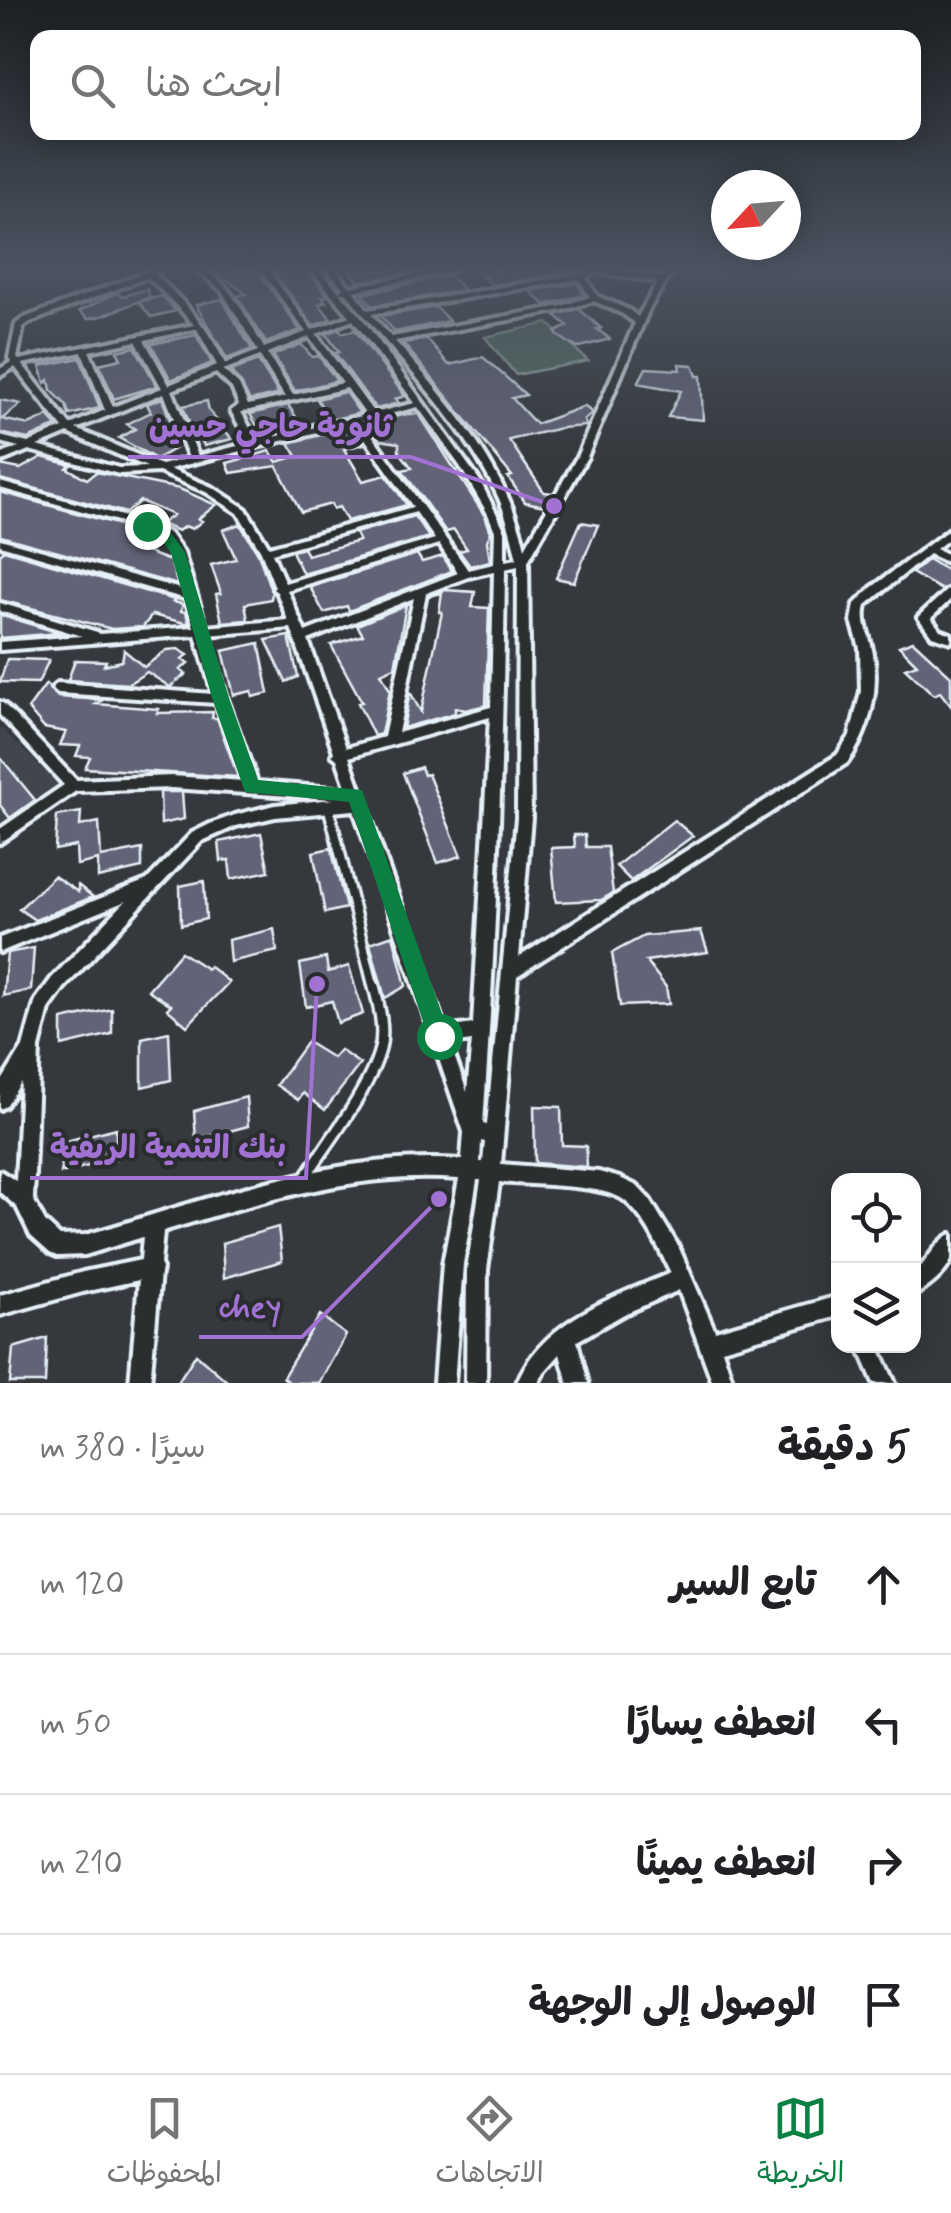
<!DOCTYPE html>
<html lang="ar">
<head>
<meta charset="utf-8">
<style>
  :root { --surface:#fff; --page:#f2f2f2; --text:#202124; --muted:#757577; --line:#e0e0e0; --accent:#0b8043 }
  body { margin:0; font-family:Mynerve,"Playpen Sans Arabic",sans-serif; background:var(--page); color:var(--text); direction:rtl }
  .controls { position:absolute; right:30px; bottom:30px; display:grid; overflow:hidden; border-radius:20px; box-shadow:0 5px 25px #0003 }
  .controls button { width:90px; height:90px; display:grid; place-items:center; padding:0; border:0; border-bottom:2px solid var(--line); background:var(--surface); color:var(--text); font:50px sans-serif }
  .compass { position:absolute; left:711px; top:170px; width:90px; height:90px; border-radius:50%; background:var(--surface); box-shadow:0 5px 25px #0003; rotate:244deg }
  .stop { position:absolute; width:30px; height:30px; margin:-22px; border:8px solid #0b8043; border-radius:50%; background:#fff }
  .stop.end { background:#0b8043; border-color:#fff; box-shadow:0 2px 10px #0008 }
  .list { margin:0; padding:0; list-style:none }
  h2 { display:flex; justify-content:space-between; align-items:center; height:130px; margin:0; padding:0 40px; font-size:42px }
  h2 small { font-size:32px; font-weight:400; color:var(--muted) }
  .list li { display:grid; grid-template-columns:65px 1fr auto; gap:30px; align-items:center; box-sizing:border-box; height:140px; padding:0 40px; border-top:2px solid var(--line) }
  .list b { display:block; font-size:38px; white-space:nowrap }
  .list em { font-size:32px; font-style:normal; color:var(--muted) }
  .icon { flex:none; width:55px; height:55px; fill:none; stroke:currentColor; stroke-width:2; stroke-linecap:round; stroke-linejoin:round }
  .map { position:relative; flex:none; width:951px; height:1383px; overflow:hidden; direction:ltr }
  .search { position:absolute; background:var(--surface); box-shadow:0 5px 25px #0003; left:30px; right:30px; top:30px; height:110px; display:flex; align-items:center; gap:25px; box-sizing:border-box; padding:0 35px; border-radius:20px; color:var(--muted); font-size:38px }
  .sheet { height:690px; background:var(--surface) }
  nav { display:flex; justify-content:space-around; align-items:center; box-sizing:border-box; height:140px; border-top:2px solid var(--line); background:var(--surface); font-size:28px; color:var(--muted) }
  nav a { display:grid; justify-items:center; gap:5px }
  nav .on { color:var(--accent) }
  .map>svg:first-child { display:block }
  .built { fill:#42454d }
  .green { fill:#536e5d; stroke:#9eb0aa; stroke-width:2.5 }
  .building { fill:#626476; stroke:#e8f1f8; stroke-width:2.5 }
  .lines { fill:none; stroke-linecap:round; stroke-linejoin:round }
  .service-far1-casing { stroke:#e8f1f8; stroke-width:15 }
  .service-casing { stroke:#e8f1f8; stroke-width:16 }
  .minor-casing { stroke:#e8f1f8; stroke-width:8 }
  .service-far1 { stroke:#2a2d2e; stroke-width:8 }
  .service { stroke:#2a2d2e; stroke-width:9 }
  .minor { fill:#2a2d2e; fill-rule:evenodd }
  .route { fill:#0b8043 }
  .leader { fill:none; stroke:#a171d3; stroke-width:4 }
  .callout-dot { fill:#a171d3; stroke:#2a2d2e; stroke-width:4 }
  .callout-label { font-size:32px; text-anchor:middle; font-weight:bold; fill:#a171d3; stroke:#2a2d2e; stroke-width:8; stroke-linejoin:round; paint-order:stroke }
</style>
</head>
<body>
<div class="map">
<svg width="951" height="1383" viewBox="0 0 951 1383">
  <rect width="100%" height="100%" fill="#35383c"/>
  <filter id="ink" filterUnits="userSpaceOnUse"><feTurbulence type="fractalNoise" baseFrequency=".01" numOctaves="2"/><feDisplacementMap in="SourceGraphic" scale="20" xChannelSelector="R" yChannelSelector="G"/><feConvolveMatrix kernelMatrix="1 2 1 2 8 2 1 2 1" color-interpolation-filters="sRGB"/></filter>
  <g filter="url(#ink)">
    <path class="built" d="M0,727L65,791L0,833Z"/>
    <path class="green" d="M548,323L588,361L516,375L485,337Z"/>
    <g class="building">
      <path d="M214,270H257L300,330L266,343L237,296L246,294Z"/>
      <path d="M307,270L328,296L322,297L326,302L319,304L331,319L313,326L273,271Z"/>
      <path d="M349,270H423L359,282Z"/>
      <path d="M476,270H574L575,271L492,285Z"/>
      <path d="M450,275L464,290L372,306L363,294Z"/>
      <path d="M577,283L584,295L545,305L530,291Z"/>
      <path d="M147,289L150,297L102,316L88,319L79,311L117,293L123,296Z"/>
      <path d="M162,296L176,311L151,317L139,302Z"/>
      <path d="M222,299L252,349L227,359L196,305Z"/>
      <path d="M436,307L449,321L395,332L381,316Z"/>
      <path d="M579,309L601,328L597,329L610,339L577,348L557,335L556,332L568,326L555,315Z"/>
      <path d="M339,329L342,333L355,330L405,396L395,399L399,403L376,409L335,353L339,352L326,334Z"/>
      <path d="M196,335L212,363L171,380L151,344Z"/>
      <path d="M427,339L449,365L483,357L526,395L512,398L536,424L585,406L592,413L584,420L586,426L561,428L509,440L544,492L552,493L545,506L525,502L508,477L512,476L403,343Z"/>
      <path d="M301,344L312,357L319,356L337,381L295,391L273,355Z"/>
      <path d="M135,347L157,386L114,399L99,364L121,359L117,351Z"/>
      <path d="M80,358L100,408L69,415L66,405L51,390L49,380L45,383L40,366Z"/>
      <path d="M258,361L279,394L250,401L231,371Z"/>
      <path d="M679,364L693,365L697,376H701L703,420L668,417L681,391L638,383L646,368L680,370Z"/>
      <path d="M345,392L360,413L263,436L250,414L288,405L302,426L329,419L317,399Z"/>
      <path d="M162,398L178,441L169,446L174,449L156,459L119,438L135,429L127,424L151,412L147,404Z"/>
      <path d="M0,400L21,404L2,419L29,425L48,416L57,426L28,439L0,433Z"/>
      <path d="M207,401L209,411L232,439L204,446L198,431L193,434L183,406Z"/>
      <path d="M407,414H419L485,516L491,532L487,541L490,561L470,566L459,551L467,549L454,530L446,532L402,470L412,468L399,451V443L380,440L368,423Z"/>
      <path d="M352,427L364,444L344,449L363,481L386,475L407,505L347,521L339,507L333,509L331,504L301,512L277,466L231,473L227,463L270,451L277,462L297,456L289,443Z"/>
      <path d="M42,457L71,465L67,468L87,479L96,472L180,489L216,505L198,519L202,521L192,529L185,526L178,531L161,524L173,515L140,501L126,513L0,479V465L20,469Z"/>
      <path d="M0,492L142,531L154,539L141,550L167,560L169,557L178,585L0,536Z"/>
      <path d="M414,516L429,537L303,574L292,551L303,548L307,555L359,541L355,533Z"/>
      <path d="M581,522L598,525L574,582L556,578Z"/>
      <path d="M240,524L258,553L272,593L271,599L245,604L248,620L222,622L216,594L221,593L211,565L236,559L223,530Z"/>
      <path d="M4,550L175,600L173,602L183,604L181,611L186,612L189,624L152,615L143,627L112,629L0,600V554Z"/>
      <path d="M417,554L422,562L443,556L452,571L349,611L347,606L324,613L310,587Z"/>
      <path d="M928,559L951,573V586L942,590L912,573Z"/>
      <path d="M445,590L475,592L472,607L489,608L486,705L466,710L455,708V713L403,728L410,692L421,712L442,612H439L442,593L429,596Z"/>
      <path d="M406,605L395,667L381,673L390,690L381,734L374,736L358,703L362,702L331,645L363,635L357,625Z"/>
      <path d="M0,615L60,633L0,638Z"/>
      <path d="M289,636L298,677L286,682L266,640Z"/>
      <path d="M913,641L951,676V706L940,692L934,695L905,668L917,664L899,646Z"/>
      <path d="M259,643L269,693L253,697L252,691L234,695L223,651Z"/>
      <path d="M178,649L188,655L182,659L189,663L180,670L186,674L170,687L147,672L128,684L68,680L75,660L106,661L104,665L122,661L124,650L144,667L167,650Z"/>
      <path d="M7,659H11L49,660L38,683L0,682Z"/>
      <path d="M46,684L58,697L103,700L96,704L159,709L157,713L213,712L212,718H217L238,777L85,768L90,757L76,756L80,746L60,745L66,732L44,728L28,709Z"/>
      <path d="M0,757L35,800L10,818L0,805Z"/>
      <path d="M421,767L424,775L428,774L461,856L438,863L403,773Z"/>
      <path d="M160,792H182L184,819L161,824Z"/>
      <path d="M81,812L80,826L99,822L101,857L142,849V868L98,878V860L77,865L76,846L55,850L57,816Z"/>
      <path d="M674,820L693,836L631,881L616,866Z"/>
      <path d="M261,833L269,871L231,879L229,860L221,861L219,842Z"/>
      <path d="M574,835H585L586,847H607L613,893L601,900L556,902L551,848L575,847Z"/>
      <path d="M331,848L346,908L325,913L313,852Z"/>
      <path d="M54,876L78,892V885L93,897L35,920L19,909Z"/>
      <path d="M204,881L206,919L181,925L180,886Z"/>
      <path d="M274,929L277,951L230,962L228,940Z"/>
      <path d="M701,931L708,952L646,961L666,987L669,1004L620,1006L612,953L644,936Z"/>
      <path d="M393,935L406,986L385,998L370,943Z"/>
      <path d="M34,948L31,990L3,996L7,953Z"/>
      <path d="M181,952L207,969L209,966L229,982L187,1026L167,1009L171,1005L148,990Z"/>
      <path d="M326,958L328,972L349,966L363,1014L338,1023L332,1001L306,1007L300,964Z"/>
      <path d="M112,1009V1034L62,1046V1020Z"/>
      <path d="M169,1032L171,1080L142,1087V1038Z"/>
      <path d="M307,1042L333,1058L340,1050L360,1064L325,1110L303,1093L298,1100L276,1085Z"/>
      <path d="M246,1097L248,1126L196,1140L194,1111Z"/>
      <path d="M534,1106L561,1107L562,1145L586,1146L587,1167L535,1163Z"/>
      <path d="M116,1128V1159L61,1173L62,1142Z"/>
      <path d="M278,1227L282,1261L224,1278L222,1243Z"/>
      <path d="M320,1315L346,1335L319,1383H290L283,1377Z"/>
      <path d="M47,1338L45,1383H10L13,1348Z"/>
      <path d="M196,1354L229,1383H177Z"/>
    </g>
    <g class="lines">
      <g class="service-far1-casing">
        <path id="service-far1" d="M328,805L374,989"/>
      </g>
      <g class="service-casing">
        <path id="service" d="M304,1179C328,1142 369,1091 380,1049C385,1029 379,1006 374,986"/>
      </g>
      <g class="minor-casing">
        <g id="minor">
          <path d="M152,270H161L154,274C183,300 209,328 225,364L258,351L222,291L197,270C226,271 250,325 264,348L306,332L261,270H268L312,330L350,316L311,270H319L359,314L480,481L505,531V561L517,559C512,536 506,513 496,492C460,416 396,359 346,292H341L340,290L343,288L328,270H336L350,287L442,270H456L353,291L368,310L579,274C604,264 635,274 661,277L666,270H673L649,309L587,457L528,561L531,818L519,957L837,755L850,736L861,691L860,648L852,621L855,604L871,588L951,528V537L936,549L951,556V564L929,554L866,605C862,621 868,631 871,645C881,685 871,731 847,763L517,976L501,1164L599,1172L620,1178L637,1186L650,1200L678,1246L715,1331L838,1296V1316L722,1349L733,1383H713L679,1290L624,1314L577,1341L588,1383H568L560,1354L544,1372L538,1383H517C542,1321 613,1297 671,1273C659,1248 646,1218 624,1200C604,1184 527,1185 499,1182L487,1270L486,1383H466L467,1270L481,1180H477L463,1264L454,1383H434L443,1264L459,1179C358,1171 259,1202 163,1231L160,1264L162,1268L160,1273L150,1383H130L139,1280L83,1292L0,1315V1295L83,1272L141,1260L143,1237L85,1255L57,1256L50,1253L31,1236L17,1207L0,1192V1171L16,1181L21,1082L6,1106L0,1109V1084L23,1047L36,1000L52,978L126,901L0,952V938L147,880L192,833L210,824L235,815L275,805L334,799L172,788L76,791L0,843V829L64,785L0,715V702L4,704L76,780L172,776L243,781L216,703L58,693L52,688L58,683L213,694L196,635L0,650V642L82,636L0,611V603L97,632L99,634L194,627L186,599L0,545V539L184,590C174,558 175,545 143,528L0,488V482L151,524L170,534L183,552L206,627L288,620L277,592L273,589L275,587L261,551L238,513L206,492L159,472L119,474L29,450L0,462V455L19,447L0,442V436L28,443L63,428L15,367L0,376V369L11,362L9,358L16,324L24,318ZM597,272L658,282L638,317L629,310L597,296L585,277ZM148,277L178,307L194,325L19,360L17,358L23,327L30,322ZM579,279L590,297L562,306L391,337L371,314ZM594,301L623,314L635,323L577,457L525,548C506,466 449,403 395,341L563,310ZM353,320L415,403L374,413L316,334ZM195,329H197L217,365L169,385L144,340ZM309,337L343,383L293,395L267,353ZM136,341L162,388L113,407L89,351ZM82,352L105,410L70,425L22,364ZM260,356L285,397L248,405L239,385L223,370ZM216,373L232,388L239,405L231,411L249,443L198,456L172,390ZM347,388L366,415L257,441L241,412ZM164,393L189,458L161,465L76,429ZM418,407L460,466L488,514L495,531L494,564L468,570L362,421ZM354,423L413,507L269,547L246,509L214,488L169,469ZM68,433L147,467L119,468L37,446ZM416,512L435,539L285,583L272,553ZM439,544L458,573L305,632L287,590ZM518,566L517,818L487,1125L483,1124C496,939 503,754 505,569ZM494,571L491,707L398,733L426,593L468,577ZM414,598L384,737L346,748L308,640ZM291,628L334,752L332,755L337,759L347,789L257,782L227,699L208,635ZM490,717L473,1024L445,1028L349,757ZM354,810L464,1132L462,1160C333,1151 207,1200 85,1235L60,1236L45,1222L33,1199L39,1048L49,1009L64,988L202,841L236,826L275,817ZM472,1041L467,1092L450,1044ZM481,1141L485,1142L483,1162H480Z"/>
          <path d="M951,589V599L931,618L940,630L951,634V642L932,636L918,617L947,590Z"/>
          <path d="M951,1234C951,1242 951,1254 951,1260C946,1274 926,1290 914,1295V1273C928,1262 935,1242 951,1234Z"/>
          <path d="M858,1346H878L895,1383H874Z"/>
        </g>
      </g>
      <use href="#service-far1" class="service-far1"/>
      <use href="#service" class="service"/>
      <use href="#minor" class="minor"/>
    </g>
  </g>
  <linearGradient id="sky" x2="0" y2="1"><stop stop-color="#1d1f21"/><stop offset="0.58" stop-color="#4b5361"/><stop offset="1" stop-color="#4b5361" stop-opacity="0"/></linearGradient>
  <rect width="951" height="463" fill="url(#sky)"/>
  <path class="route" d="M147,521L171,533L185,552L229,698L258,780L362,790L450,1036L447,1044L439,1047L431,1044L428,1036L349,802L245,792L212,698L171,553L161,539L142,528V523Z"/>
  <path class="leader" d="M554 506L411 457H128M317 984L306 1178H30M439 1199L302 1337H199"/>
  <g class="callout-dot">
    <circle cx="554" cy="506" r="10"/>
    <circle cx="317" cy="984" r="10"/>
    <circle cx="439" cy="1199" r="10"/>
  </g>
  <g class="callout-label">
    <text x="270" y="437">ثانوية حاجي حسين</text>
    <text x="168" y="1158">بنك التنمية الريفية</text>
    <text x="250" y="1317">chey</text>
  </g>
</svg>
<div class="controls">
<button><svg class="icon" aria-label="locate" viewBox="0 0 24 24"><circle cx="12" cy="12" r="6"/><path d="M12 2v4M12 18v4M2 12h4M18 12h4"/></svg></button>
<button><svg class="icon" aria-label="layers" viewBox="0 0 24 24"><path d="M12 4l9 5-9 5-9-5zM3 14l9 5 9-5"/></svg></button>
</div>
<svg class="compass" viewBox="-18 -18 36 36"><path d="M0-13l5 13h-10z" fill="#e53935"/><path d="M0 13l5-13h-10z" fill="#757577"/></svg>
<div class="stop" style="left:439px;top:1036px"></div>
<div class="stop end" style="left:147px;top:526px"></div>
<div class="search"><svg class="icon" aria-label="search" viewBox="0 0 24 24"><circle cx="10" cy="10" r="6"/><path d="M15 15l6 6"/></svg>ابحث هنا</div>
</div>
<section class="sheet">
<h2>5 دقيقة<small>سيرًا · 380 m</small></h2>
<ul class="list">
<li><svg class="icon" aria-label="ahead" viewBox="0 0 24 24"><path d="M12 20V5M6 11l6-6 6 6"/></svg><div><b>تابع السير</b></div><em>120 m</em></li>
<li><svg class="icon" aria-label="left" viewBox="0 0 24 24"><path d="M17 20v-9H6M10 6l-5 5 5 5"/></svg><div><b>انعطف يسارًا</b></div><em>50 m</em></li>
<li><svg class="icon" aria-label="right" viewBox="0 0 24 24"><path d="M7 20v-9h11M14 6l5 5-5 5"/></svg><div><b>انعطف يمينًا</b></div><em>210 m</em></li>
<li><svg class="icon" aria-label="arrive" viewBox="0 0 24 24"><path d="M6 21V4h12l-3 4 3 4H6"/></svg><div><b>الوصول إلى الوجهة</b></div></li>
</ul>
</section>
<nav>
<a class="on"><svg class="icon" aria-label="map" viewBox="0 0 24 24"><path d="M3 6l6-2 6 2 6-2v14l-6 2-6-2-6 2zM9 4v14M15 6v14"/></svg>الخريطة</a>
<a><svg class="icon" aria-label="directions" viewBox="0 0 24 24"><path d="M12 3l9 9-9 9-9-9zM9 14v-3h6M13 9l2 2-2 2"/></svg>الاتجاهات</a>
<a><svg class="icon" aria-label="saved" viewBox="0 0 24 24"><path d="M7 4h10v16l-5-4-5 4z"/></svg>المحفوظات</a>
</nav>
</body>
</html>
